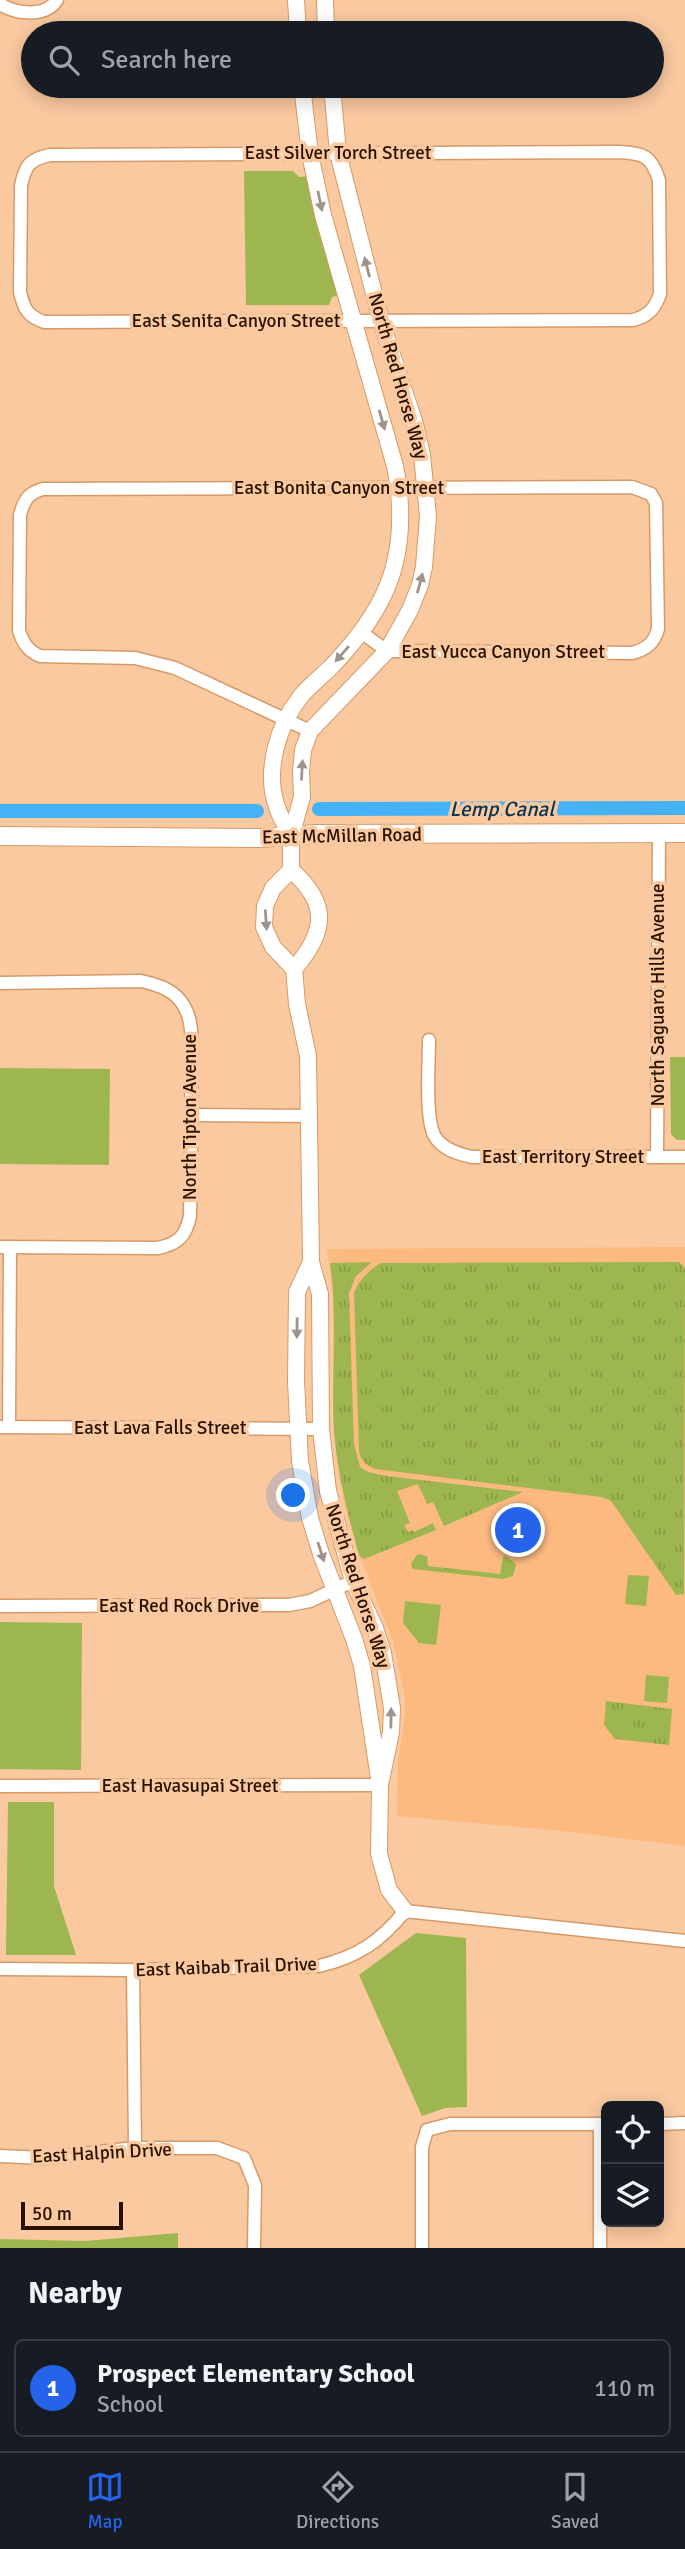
<!DOCTYPE html>
<html lang="en">
<head>
<meta charset="utf-8">
<style>
  :root { --surface:#171b24; --page:#20242c; --text:#f1f3f6; --muted:#9ea1a6; --line:#363941; --accent:#2563eb }
  body { margin:0; font-family:Signika,sans-serif; background:var(--page); color:var(--text) }
  .controls { position:absolute; right:21px; bottom:21px; display:grid; overflow:hidden; border-radius:10px; box-shadow:0 4px 18px #0003 }
  .controls button { width:63px; height:63px; display:grid; place-items:center; padding:0; border:0; border-bottom:2px solid var(--line); background:var(--surface); color:var(--text); font:35px sans-serif }
  .scale { position:absolute; left:21px; bottom:18px; width:102px; box-sizing:border-box; padding-left:7px; border:4px solid #271100; border-top:0; font-size:19px; line-height:24px; white-space:nowrap; color:#271100; -webkit-text-stroke:5px #fac9a0; paint-order:stroke }
  .you { position:absolute; left:294px; top:1496px; width:24px; height:24px; margin:-18px; border:5px solid #fff; border-radius:50%; background:#1a73e8; box-shadow:0 0 0 10px #1a73e833 }
  .badge { display:grid; place-items:center; width:46px; height:46px; border-radius:50%; background:var(--accent); color:#fff; font-size:23px; font-weight:700 }
  .pin { position:absolute; translate:-50% -50%; border:4px solid #fff; box-shadow:0 2px 7px #0006 }
  .list { margin:0; padding:0; list-style:none }
  h2 { display:flex; justify-content:space-between; align-items:center; height:91px; margin:0; padding:0 28px; font-size:30px }
  h2 small { font-size:23px; font-weight:400; color:var(--muted) }
  .list li { display:grid; grid-template-columns:46px 1fr auto; gap:21px; align-items:center; box-sizing:border-box; height:98px; margin:0 14px 14px; padding:0 14px; border:2px solid var(--line); border-radius:10px }
  .list b { display:block; font-size:26px; white-space:nowrap }
  .list p { margin:0; font-size:23px; white-space:nowrap; color:var(--muted) }
  .list em { font-size:23px; font-style:normal; color:var(--muted) }
  .icon { flex:none; width:38px; height:38px; fill:none; stroke:currentColor; stroke-width:2; stroke-linecap:round; stroke-linejoin:round }
  .map { position:relative; flex:none; width:685px; height:2248px; overflow:hidden }
  .search { position:absolute; background:var(--surface); box-shadow:0 4px 18px #0003; left:21px; right:21px; top:21px; height:77px; display:flex; align-items:center; gap:18px; box-sizing:border-box; padding:0 24px; border-radius:38px; color:var(--muted); font-size:26px }
  .sheet { height:203px; background:var(--surface) }
  nav { display:flex; justify-content:space-around; align-items:center; box-sizing:border-box; height:98px; border-top:2px solid var(--line); background:var(--surface); font-size:19px; color:var(--muted) }
  nav a { display:grid; justify-items:center; gap:4px }
  nav .on { color:var(--accent) }
  .map>svg:first-child { display:block }
  .built { fill:#fcb980 }
  .grass { fill:url(#grass-tufts) }
  .park { fill:#9db64f }
  .lines { fill:none; stroke-linecap:round; stroke-linejoin:round }
  .canal { stroke:#45b1f7; stroke-width:14 }
  .minor-casing { stroke:#d59a68; stroke-width:15 }
  .tertiary-casing { stroke:#d59a68; stroke-width:18 }
  .secondary-casing { stroke:#d59a68; stroke-width:20 }
  .minor { stroke:#fff; stroke-width:12 }
  .tertiary { stroke:#fff; stroke-width:16 }
  .secondary { stroke:#fff; stroke-width:18 }
  .oneway { fill:#9e948c }
  .labels { text-anchor:middle; dominant-baseline:central; stroke-width:7; stroke-linejoin:round; paint-order:stroke }
  .street-label { font-size:19px; fill:#271100; stroke:#fac9a0 }
  .water-label { font-size:21px; font-style:italic; fill:#073551; stroke:#fac9a0 }
</style>
</head>
<body>
<div class="map">
<svg width="685" height="2248" viewBox="0 0 685 2248">
  <defs>
    <pattern id="grass-tufts" width="24" height="20" patternUnits="userSpaceOnUse" patternTransform="scale(1.75)"><rect width="24" height="20" fill="#9db64f"/><path d="M3 7l-1-3M5 7V3M7 7l1-3M15 17l-1-3M17 17v-4M19 17l1-3" fill="none" stroke="#879b43"/></pattern>
  </defs>
  <rect width="100%" height="100%" fill="#fac9a0"/>
  <path class="built" d="M685,1247V1846L562,1831L397,1816L398,1763L405,1715V1698L393,1641L359,1555L344,1504L338,1470L333,1429V1296L327,1249Z"/>
  <g class="grass">
    <path d="M372,1262L356,1276L349,1293L354,1444L360,1467L368,1472L387,1476L523,1492L444,1526L433,1502L427,1504L418,1484L397,1491L410,1523L404,1525L408,1532L412,1530L414,1532L433,1523L436,1530L364,1559L359,1556C348,1514 337,1472 334,1429C331,1374 338,1318 330,1263Z"/>
    <path d="M679,1262L685,1268L684,1594L676,1595L616,1508L610,1500L601,1497L375,1469C366,1465 362,1462 359,1452L354,1293C359,1280 369,1270 381,1263Z"/>
    <path d="M418,1554L427,1556L428,1566L500,1574L503,1557L505,1556L513,1561L516,1565L513,1576L503,1579L413,1569L411,1563Z"/>
    <path d="M606,1701L672,1709L669,1745L615,1739L604,1725Z"/>
  </g>
  <g class="park">
    <path d="M244,171H293L299,177L308,176L340,295L332,297L329,305H246Z"/>
    <path d="M670,1057H685V1140H677L671,1134Z"/>
    <path d="M0,1068L110,1069L109,1165L0,1164Z"/>
    <path d="M628,1575L649,1576L646,1606L625,1604Z"/>
    <path d="M405,1601L441,1605L436,1645L419,1643L403,1623Z"/>
    <path d="M0,1622L82,1623L81,1770L0,1769Z"/>
    <path d="M646,1675L669,1677L667,1703L644,1701Z"/>
    <path d="M8,1802H54V1886L76,1955H6Z"/>
    <path d="M416,1933L466,1938L467,2107L445,2108L422,2116L359,1975Z"/>
    <path d="M178,2233V2248H0V2239L85,2241Z"/>
  </g>
  <g class="lines">
    <g class="canal">
      <path d="M319,809L685,808"/>
      <path d="M0,811H257"/>
    </g>
    <g class="minor-casing">
      <g id="minor">
        <path d="M0,4C16,14 45,18 57,0"/>
        <path d="M620,152C644,154 651,155 659,180L660,294C655,309 648,316 633,320L44,322C28,316 24,310 20,292L21,186C25,166 29,159 50,155Z"/>
        <path d="M310,731L175,668L135,658L40,656C28,651 23,643 19,631L20,515C24,500 28,493 43,489L632,487L651,494L656,503L658,629C654,643 647,649 632,653L387,651L361,632"/>
        <path d="M0,983L141,981C159,985 176,990 185,1008C194,1024 191,1048 191,1066C192,1116 191,1166 190,1216C186,1236 178,1244 158,1248L0,1247"/>
        <path d="M429,1040C429,1062 425,1116 434,1135C441,1149 458,1154 472,1157H685"/>
        <path d="M191,1115L310,1116"/>
        <path d="M657,1157L659,833"/>
        <path d="M0,1427L321,1429"/>
        <path d="M9,1427L10,1247"/>
        <path d="M0,1606L289,1605L310,1601L353,1581"/>
        <path d="M0,1786L380,1785"/>
        <path d="M0,1969L133,1970L319,1966C357,1957 380,1942 405,1911L685,1941"/>
        <path d="M133,1970L135,2148"/>
        <path d="M600,2124V2248"/>
        <path d="M659,2124L685,2123"/>
        <path d="M0,2156L44,2158L135,2148H217L244,2158L255,2185L254,2248"/>
        <path d="M422,2248V2147L427,2130L450,2124H606"/>
      </g>
    </g>
    <g class="tertiary-casing">
      <g id="tertiary">
        <path d="M296,0L298,33"/>
        <path d="M325,0L326,33"/>
        <path d="M332,86L338,153L381,321L415,424L422,455L428,516L424,567L420,585L410,610L387,651L310,731L303,750L301,771L302,797L291,836V870L273,888L265,906L264,927L273,947L294,969L297,1004L308,1056L311,1262L320,1294L321,1429L328,1491L353,1581L375,1628L383,1653L392,1708L391,1732L380,1785"/>
        <path d="M291,836C286,827 280,817 277,807C264,771 278,725 301,696C310,685 322,676 332,666C350,647 368,625 380,602C403,559 404,512 395,466L323,215L310,154L302,86"/>
        <path d="M291,870C330,904 326,932 294,969"/>
        <path d="M311,1262L297,1292L296,1381L300,1461L310,1518L321,1554L354,1639L362,1666L380,1785L379,1854L389,1890L405,1911"/>
      </g>
    </g>
    <g class="secondary-casing">
      <path id="secondary" d="M0,836L261,838L316,834L685,833"/>
    </g>
    <use href="#minor" class="minor"/>
    <use href="#tertiary" class="tertiary"/>
    <use href="#secondary" class="secondary"/>
  </g>
  <defs><path id="oneway-solid" d="M-6-.8H1V-3.2L6.5 0L1 3.2V.8H-6Z" transform="scale(1.75)"/></defs>
  <g class="oneway">
    <use href="#oneway-solid" transform="translate(320 201) rotate(78)"/>
    <use href="#oneway-solid" transform="translate(367 267) rotate(-104)"/>
    <use href="#oneway-solid" transform="translate(382 420) rotate(74)"/>
    <use href="#oneway-solid" transform="translate(420 583) rotate(-75)"/>
    <use href="#oneway-solid" transform="translate(342 654) rotate(131)"/>
    <use href="#oneway-solid" transform="translate(302 770) rotate(-87)"/>
    <use href="#oneway-solid" transform="translate(266 920) rotate(86)"/>
    <use href="#oneway-solid" transform="translate(297 1328) rotate(91)"/>
    <use href="#oneway-solid" transform="translate(321 1552) rotate(72)"/>
    <use href="#oneway-solid" transform="translate(391 1718) rotate(-89)"/>
  </g>
  <g class="labels">
    <g class="street-label">
      <text x="338" y="153">East Silver Torch Street</text>
      <text x="236" y="321">East Senita Canyon Street</text>
      <text transform="translate(398 376) rotate(74)">North Red Horse Way</text>
      <text x="339" y="488">East Bonita Canyon Street</text>
      <text x="503" y="652">East Yucca Canyon Street</text>
      <text transform="translate(342 836) rotate(-1)">East McMillan Road</text>
      <text transform="translate(658 995) rotate(-90)">North Saguaro Hills Avenue</text>
      <text transform="translate(190 1117) rotate(-90)">North Tipton Avenue</text>
      <text x="563" y="1157">East Territory Street</text>
      <text x="160" y="1428">East Lava Falls Street</text>
      <text transform="translate(358 1586) rotate(72)">North Red Horse Way</text>
      <text x="179" y="1606">East Red Rock Drive</text>
      <text x="190" y="1786">East Havasupai Street</text>
      <text transform="translate(226 1967) rotate(-2)">East Kaibab Trail Drive</text>
      <text transform="translate(102 2153) rotate(-3)">East Halpin Drive</text>
    </g>
    <g class="water-label">
      <text x="502" y="809">Lemp Canal</text>
    </g>
  </g>
</svg>
<div class="controls">
<button><svg class="icon" aria-label="locate" viewBox="0 0 24 24"><circle cx="12" cy="12" r="6"/><path d="M12 2v4M12 18v4M2 12h4M18 12h4"/></svg></button>
<button><svg class="icon" aria-label="layers" viewBox="0 0 24 24"><path d="M12 4l9 5-9 5-9-5zM3 14l9 5 9-5"/></svg></button>
</div>
<div class="scale">50 m</div>
<div class="you"></div>
<div class="pin badge" style="left:518px;top:1530px">1</div>
<div class="search"><svg class="icon" aria-label="search" viewBox="0 0 24 24"><circle cx="10" cy="10" r="6"/><path d="M15 15l6 6"/></svg>Search here</div>
</div>
<section class="sheet">
<h2>Nearby<small></small></h2>
<ul class="list">
<li><span class="badge">1</span><div><b>Prospect Elementary School</b><p>School</p></div><em>110 m</em></li>
</ul>
</section>
<nav>
<a class="on"><svg class="icon" aria-label="map" viewBox="0 0 24 24"><path d="M3 6l6-2 6 2 6-2v14l-6 2-6-2-6 2zM9 4v14M15 6v14"/></svg>Map</a>
<a><svg class="icon" aria-label="directions" viewBox="0 0 24 24"><path d="M12 3l9 9-9 9-9-9zM9 14v-3h6M13 9l2 2-2 2"/></svg>Directions</a>
<a><svg class="icon" aria-label="saved" viewBox="0 0 24 24"><path d="M7 4h10v16l-5-4-5 4z"/></svg>Saved</a>
</nav>
</body>
</html>
